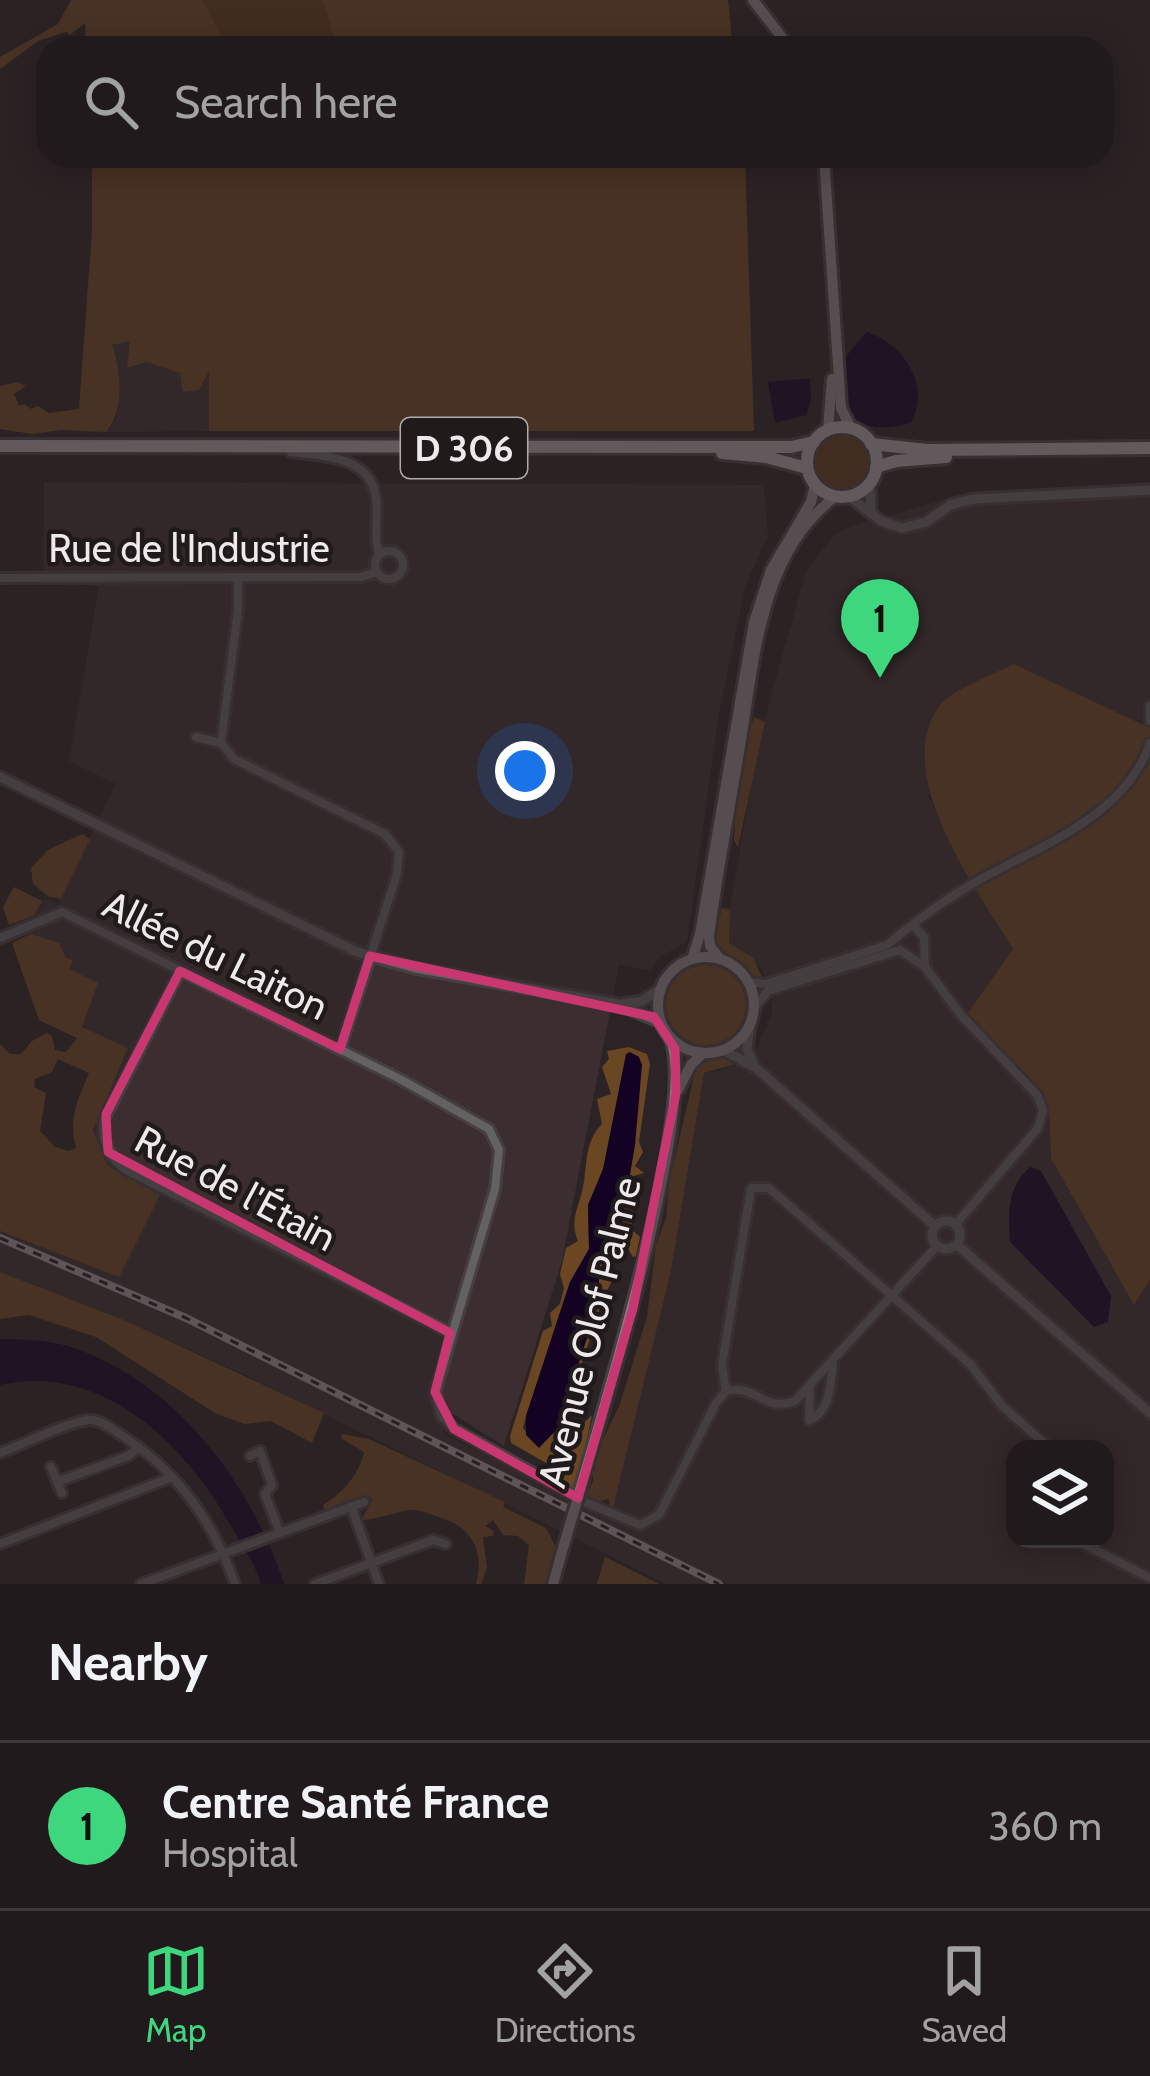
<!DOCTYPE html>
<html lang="en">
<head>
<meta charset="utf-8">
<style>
  :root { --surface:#201a1c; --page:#282325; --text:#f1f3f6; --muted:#a2a1a3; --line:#3d383b; --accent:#3fd77d }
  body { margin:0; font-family:Cabin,sans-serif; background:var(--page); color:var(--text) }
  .controls { position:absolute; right:36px; bottom:36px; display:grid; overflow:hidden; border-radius:24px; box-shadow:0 6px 30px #0003 }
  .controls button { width:108px; height:108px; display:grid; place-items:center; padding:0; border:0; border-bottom:3px solid var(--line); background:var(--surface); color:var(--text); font:60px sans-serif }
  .you { position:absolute; left:525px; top:771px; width:42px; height:42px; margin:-30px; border:9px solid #fff; border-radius:50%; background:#1a73e8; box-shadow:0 0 0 18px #1a73e833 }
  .badge { display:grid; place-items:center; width:78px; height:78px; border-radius:50%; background:var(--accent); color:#111; font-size:39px; font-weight:700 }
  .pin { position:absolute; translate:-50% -99px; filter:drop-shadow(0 3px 6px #0008) }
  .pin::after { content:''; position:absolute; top:63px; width:42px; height:36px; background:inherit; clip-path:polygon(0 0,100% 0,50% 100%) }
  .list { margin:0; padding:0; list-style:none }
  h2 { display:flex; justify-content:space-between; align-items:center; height:156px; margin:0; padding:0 48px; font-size:51px }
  h2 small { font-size:39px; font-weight:400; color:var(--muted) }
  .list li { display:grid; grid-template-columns:78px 1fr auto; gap:36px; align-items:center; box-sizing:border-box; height:168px; padding:0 48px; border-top:3px solid var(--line) }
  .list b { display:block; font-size:45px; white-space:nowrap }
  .list p { margin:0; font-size:39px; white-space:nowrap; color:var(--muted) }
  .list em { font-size:39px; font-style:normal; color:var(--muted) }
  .icon { flex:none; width:66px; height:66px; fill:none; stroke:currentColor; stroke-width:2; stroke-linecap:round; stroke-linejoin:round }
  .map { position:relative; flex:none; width:1150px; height:1584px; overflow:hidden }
  .search { position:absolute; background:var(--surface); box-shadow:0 6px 30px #0003; left:36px; right:36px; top:36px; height:132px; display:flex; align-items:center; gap:30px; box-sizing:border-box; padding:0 42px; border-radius:36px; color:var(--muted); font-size:45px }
  .sheet { height:324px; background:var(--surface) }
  nav { display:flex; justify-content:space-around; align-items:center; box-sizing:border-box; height:168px; border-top:3px solid var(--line); background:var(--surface); font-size:33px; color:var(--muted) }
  nav a { display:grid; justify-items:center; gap:6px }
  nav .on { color:var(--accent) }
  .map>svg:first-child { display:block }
  .built { fill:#3b2d30; fill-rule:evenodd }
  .green { fill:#5c3b1c }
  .forest { fill:#6a4623; fill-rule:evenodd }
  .water { fill:#130224 }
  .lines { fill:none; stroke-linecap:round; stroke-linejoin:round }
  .minor-casing { stroke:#463f41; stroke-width:14 }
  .tertiary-casing { stroke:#463f41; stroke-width:15 }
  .secondary-casing { stroke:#463f41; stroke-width:16 }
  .primary-casing { stroke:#463f41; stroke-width:18 }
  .minor { stroke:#646163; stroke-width:8 }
  .tertiary { stroke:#646163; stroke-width:9 }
  .secondary { stroke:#878286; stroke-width:10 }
  .primary { stroke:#a29ba0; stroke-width:12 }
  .rail-casing { stroke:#979192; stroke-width:8 }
  .rail { stroke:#211a1b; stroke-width:3; stroke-dasharray:9; stroke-linecap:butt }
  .secondary-bridge-casing { stroke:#463f41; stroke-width:16; stroke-linecap:butt }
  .secondary-bridge { stroke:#878286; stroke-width:10 }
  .marked { fill:none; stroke:#c93770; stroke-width:9; stroke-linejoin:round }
  .labels { text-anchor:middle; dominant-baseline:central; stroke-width:9; stroke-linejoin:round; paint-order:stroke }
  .shield { fill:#211a1b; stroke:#b0abac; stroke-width:3 }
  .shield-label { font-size:36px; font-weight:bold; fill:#eee9ea }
  .street-label { font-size:39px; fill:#eee9ea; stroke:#211a1b }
</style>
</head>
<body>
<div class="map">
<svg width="1150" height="1584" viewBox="0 0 1150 1584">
  <rect width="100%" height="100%" fill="#2b2325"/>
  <g class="built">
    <path d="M131,340L128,369L147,362L209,367V431L106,432L117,418L111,344Z"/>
    <path d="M44,482L764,485L768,536L745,587L718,719L687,942L659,957L650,970L619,965L562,1261L504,1446L453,1414L442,1433L610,1518L671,1271L704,1073L720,1071L756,1051L772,1012V996L761,968L728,943V919L759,739L806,571L832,537L850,527L932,503L978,494L1150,484V728L1014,664L928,796L1013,949L966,1017L1050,1107L1135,1304L1150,1280V1584H667L252,1378L124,1320L0,1272V1231L119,1276L108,1166L93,1129L103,1104L66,958L64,951L31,934L24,937L44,898L58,904L116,784L69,761L99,586L43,582ZM1015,1449H1105V1539H1015Z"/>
  </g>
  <g class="green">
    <path d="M203,0H322L336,39L331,48H218L221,34Z"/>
    <circle cx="841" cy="461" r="29"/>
  </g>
  <g class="forest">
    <path d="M71,0H203L221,34L218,48H86L85,23L70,35L66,32L38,41L0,69V57L58,24Z"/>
    <path d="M322,0H728L733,48H331L335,39Z"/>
    <path d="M92,156H745L754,431H209V371L199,390L183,392L180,373L147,362L127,368L130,341L112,345C121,371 125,410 106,432L61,430L32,434L0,429V386L17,382L26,386L14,394L19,406L24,404L31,409L38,406L49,413L79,409L92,231Z"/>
    <path d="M1014,664L1150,728V1280L1134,1305L1051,1158L1049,1106L965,1017L1013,949C977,888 888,772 941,704C952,690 996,673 1014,664Z"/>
    <path d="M754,717L765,722L738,847L734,841L738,769Z"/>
    <path d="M82,834L90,839L61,899L49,897L33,884L31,868L48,850Z"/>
    <path d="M14,887L42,901L35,915L9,925L3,907Z"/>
    <path d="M722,908L730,909L729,943L753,958L764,981L757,980C745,962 725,957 713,941Z"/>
    <path d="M31,934L59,943L66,958L73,960L69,969L98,983L82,1027L128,1048L93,1130L108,1166L160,1195L119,1277L0,1231V1044L10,1054H21L32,1041L47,1033L52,1036L55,1050L66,1052L77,1038L39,1020L12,943ZM58,1059L89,1073C78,1099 68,1119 76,1148L69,1151L55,1147L40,1131L46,1093L34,1087L35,1079L52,1072Z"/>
    <circle cx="706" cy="1005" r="40"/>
    <path d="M629,1047L647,1054L650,1064L639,1142L643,1152L635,1166L644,1173L634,1176C635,1185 633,1223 631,1229L640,1237L636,1256L633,1257L627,1247H617C610,1265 620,1273 605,1293L563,1421L578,1429L592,1415L575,1494L566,1490L546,1463L511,1443L510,1436L543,1331L552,1326L550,1313L560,1304L564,1288L560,1274L566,1248L578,1241C570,1221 577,1211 582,1192C588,1168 583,1143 602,1124L597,1099L611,1094L602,1067L609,1059L607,1051ZM603,1169L622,1221L607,1237L599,1265V1301L557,1429L537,1446L523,1428L526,1416L570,1282L589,1249L588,1205Z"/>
    <path d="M732,1055L739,1063L704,1073L671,1271L612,1512L604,1508L610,1503L608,1499L594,1503L584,1498L593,1481V1461L620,1404L647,1317L656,1245L666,1218L669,1182L697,1064Z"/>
    <path d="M0,1272L124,1320L324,1413L312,1443L271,1421L245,1424L215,1413L96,1337L29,1315L0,1319Z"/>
    <path d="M342,1434L369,1439L505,1502L503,1507L546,1528L558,1551L546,1584H524L529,1545L518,1536L503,1535L493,1520L485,1526L494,1531L493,1536L483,1537L487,1568L481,1584H476C485,1551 472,1526 438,1517C430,1514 418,1509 409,1510C393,1513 378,1519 361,1520L372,1501L370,1497L326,1513L323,1505C342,1494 359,1475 364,1452L341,1438Z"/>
    <path d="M605,1557L659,1584H597Z"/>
  </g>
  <g class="water">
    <path d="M867,332C903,343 932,386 911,422C869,437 837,422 841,373C842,357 857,343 867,332Z"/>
    <path d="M810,378L811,401L806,415L775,423L768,382Z"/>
    <path d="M630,1052L639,1057L642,1065L635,1145L622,1222L607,1237L599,1265V1301L557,1429L539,1448L526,1435V1416L570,1282L589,1249L588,1205L603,1169L626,1054Z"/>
    <path d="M1030,1167L1041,1171L1111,1296L1108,1322L1094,1327L1010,1242C1008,1213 1007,1187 1030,1167Z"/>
    <path d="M0,1339C24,1339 51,1340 74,1348C176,1383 252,1484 284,1584H261C254,1562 242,1546 231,1526C186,1445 102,1362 0,1385Z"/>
  </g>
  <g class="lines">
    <g class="minor-casing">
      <g id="minor">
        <path d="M291,452C324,456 370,456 376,498C379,517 373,536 379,554"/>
        <circle cx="389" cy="565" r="14"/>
        <path d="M0,578L361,577L377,572"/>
        <path d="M1150,706V721"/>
        <path d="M196,737L221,743"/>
        <path d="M221,743L234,759L385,834L399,852L397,874L340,1049"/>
        <path d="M221,743L238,610V578"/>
        <path d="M915,927L924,937L925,967"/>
        <path d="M0,938L62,912L400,1079L489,1129L499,1150L495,1189L435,1392L441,1416L454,1429L587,1503L640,1525L659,1515L716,1403L726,1391"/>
        <path d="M900,950L925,967L960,1014L1037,1095L1043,1110L1038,1128L956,1224"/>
        <path d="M180,971L104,1119C101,1141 108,1157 126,1170L450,1333"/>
        <path d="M748,982L766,984L887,945C911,925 940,903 969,886C1032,848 1124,820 1150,743"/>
        <path d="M754,1008L768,991L900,950"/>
        <path d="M810,1388L809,1420C831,1412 830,1384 833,1364"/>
        <path d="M726,1391L722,1365L751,1188H769L971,1365L1002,1406L1051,1449"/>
        <path d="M726,1391C754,1383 765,1413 795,1401L937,1246"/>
        <path d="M0,1453C25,1444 64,1423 89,1420C101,1419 113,1430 123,1436C177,1471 214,1523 235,1584"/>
        <path d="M250,1456L260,1451L272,1485L265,1494L280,1533"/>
        <path d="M51,1467L62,1493"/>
        <path d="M57,1482L128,1456L139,1447"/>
        <path d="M351,1506L379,1584"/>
        <path d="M1074,1539L1150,1578"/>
        <path d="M0,1544L172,1477"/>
        <path d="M141,1584L364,1502"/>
        <path d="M315,1584L433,1540L446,1544"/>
      </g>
    </g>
    <g class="tertiary-casing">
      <g id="tertiary">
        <path d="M870,483L871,512"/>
        <path d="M850,497L881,521L902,528L926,522L952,504L975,499L1150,490"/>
        <path d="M0,777L355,951L415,968L618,1004L661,1022"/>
        <path d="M622,1004L642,1001L660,989"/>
        <path d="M750,1024L747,1049L753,1063"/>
        <path d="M723,1050L756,1068L935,1226"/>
        <circle cx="946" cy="1235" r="14"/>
        <path d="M957,1245L1150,1413"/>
      </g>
    </g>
    <g class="secondary-casing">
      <g id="secondary">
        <path d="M753,0L790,48"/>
        <path d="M824,156L841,408L851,428"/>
        <path d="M828,430L832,379"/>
        <circle cx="706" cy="1005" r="48"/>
        <path d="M692,959L700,934L754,622L771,570L811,502L815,485"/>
        <path d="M720,959L710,946L709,936C717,875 729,813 739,752C754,667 758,554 835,497"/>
        <path d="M678,1090L691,1065L703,1053"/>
        <path d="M579,1494C602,1413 700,1101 670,1037"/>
        <path d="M553,1584L563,1548"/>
      </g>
    </g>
    <g class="primary-casing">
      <g id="primary">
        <circle cx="842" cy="462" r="35"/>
        <path d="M871,444L927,450L1150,448"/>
        <path d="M0,446L791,447L814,442"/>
        <path d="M722,453L766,457L807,468"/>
        <path d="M876,467L896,461L946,457"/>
      </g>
    </g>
    <use href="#minor" class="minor"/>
    <use href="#tertiary" class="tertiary"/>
    <use href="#secondary" class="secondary"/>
    <use href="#primary" class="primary"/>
    <g class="rail-casing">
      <path id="rail" d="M0,1238L186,1318L719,1584"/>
    </g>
    <use href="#rail" class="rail"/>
    <g class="secondary-bridge-casing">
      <path id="secondary-bridge" d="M563,1548L579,1494"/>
    </g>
    <use href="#secondary-bridge" class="secondary-bridge"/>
  </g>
  <path d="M0 0H1150V1584H0ZM370,956L654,1017L675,1049L676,1093L633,1308L578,1498L454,1429L435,1392L450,1333L108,1152L106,1114L180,971L340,1049Z" fill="#2b2325" fill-opacity=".55" fill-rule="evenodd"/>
  <path class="marked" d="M370,956L654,1017L675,1049L676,1093L633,1308L578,1498L454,1429L435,1392L450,1333L108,1152L106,1114L180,971L340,1049Z"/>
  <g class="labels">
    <rect class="shield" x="401" y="418" width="126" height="60" rx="9"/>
    <g class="shield-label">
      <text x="464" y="448">D 306</text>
    </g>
    <g class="street-label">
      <text x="189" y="548">Rue de l'Industrie</text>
      <text transform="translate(216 955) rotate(26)">Allée du Laiton</text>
      <text transform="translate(236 1188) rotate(28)">Rue de l'Étain</text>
      <text transform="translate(589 1332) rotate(-76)">Avenue Olof Palme</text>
    </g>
  </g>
</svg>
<div class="controls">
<button><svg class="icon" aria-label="layers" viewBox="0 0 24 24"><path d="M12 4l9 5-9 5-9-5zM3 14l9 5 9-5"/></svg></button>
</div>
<div class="you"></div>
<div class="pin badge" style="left:880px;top:678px">1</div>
<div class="search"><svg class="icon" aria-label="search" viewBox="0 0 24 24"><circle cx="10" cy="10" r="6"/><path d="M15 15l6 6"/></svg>Search here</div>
</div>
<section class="sheet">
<h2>Nearby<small></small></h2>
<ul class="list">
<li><span class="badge">1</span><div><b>Centre Santé France</b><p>Hospital</p></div><em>360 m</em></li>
</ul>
</section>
<nav>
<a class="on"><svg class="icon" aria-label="map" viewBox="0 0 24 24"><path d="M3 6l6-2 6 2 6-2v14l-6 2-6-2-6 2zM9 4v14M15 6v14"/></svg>Map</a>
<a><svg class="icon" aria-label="directions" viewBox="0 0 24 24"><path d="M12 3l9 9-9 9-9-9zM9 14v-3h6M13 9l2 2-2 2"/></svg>Directions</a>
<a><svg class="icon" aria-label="saved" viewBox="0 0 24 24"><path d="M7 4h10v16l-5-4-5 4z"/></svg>Saved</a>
</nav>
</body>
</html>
